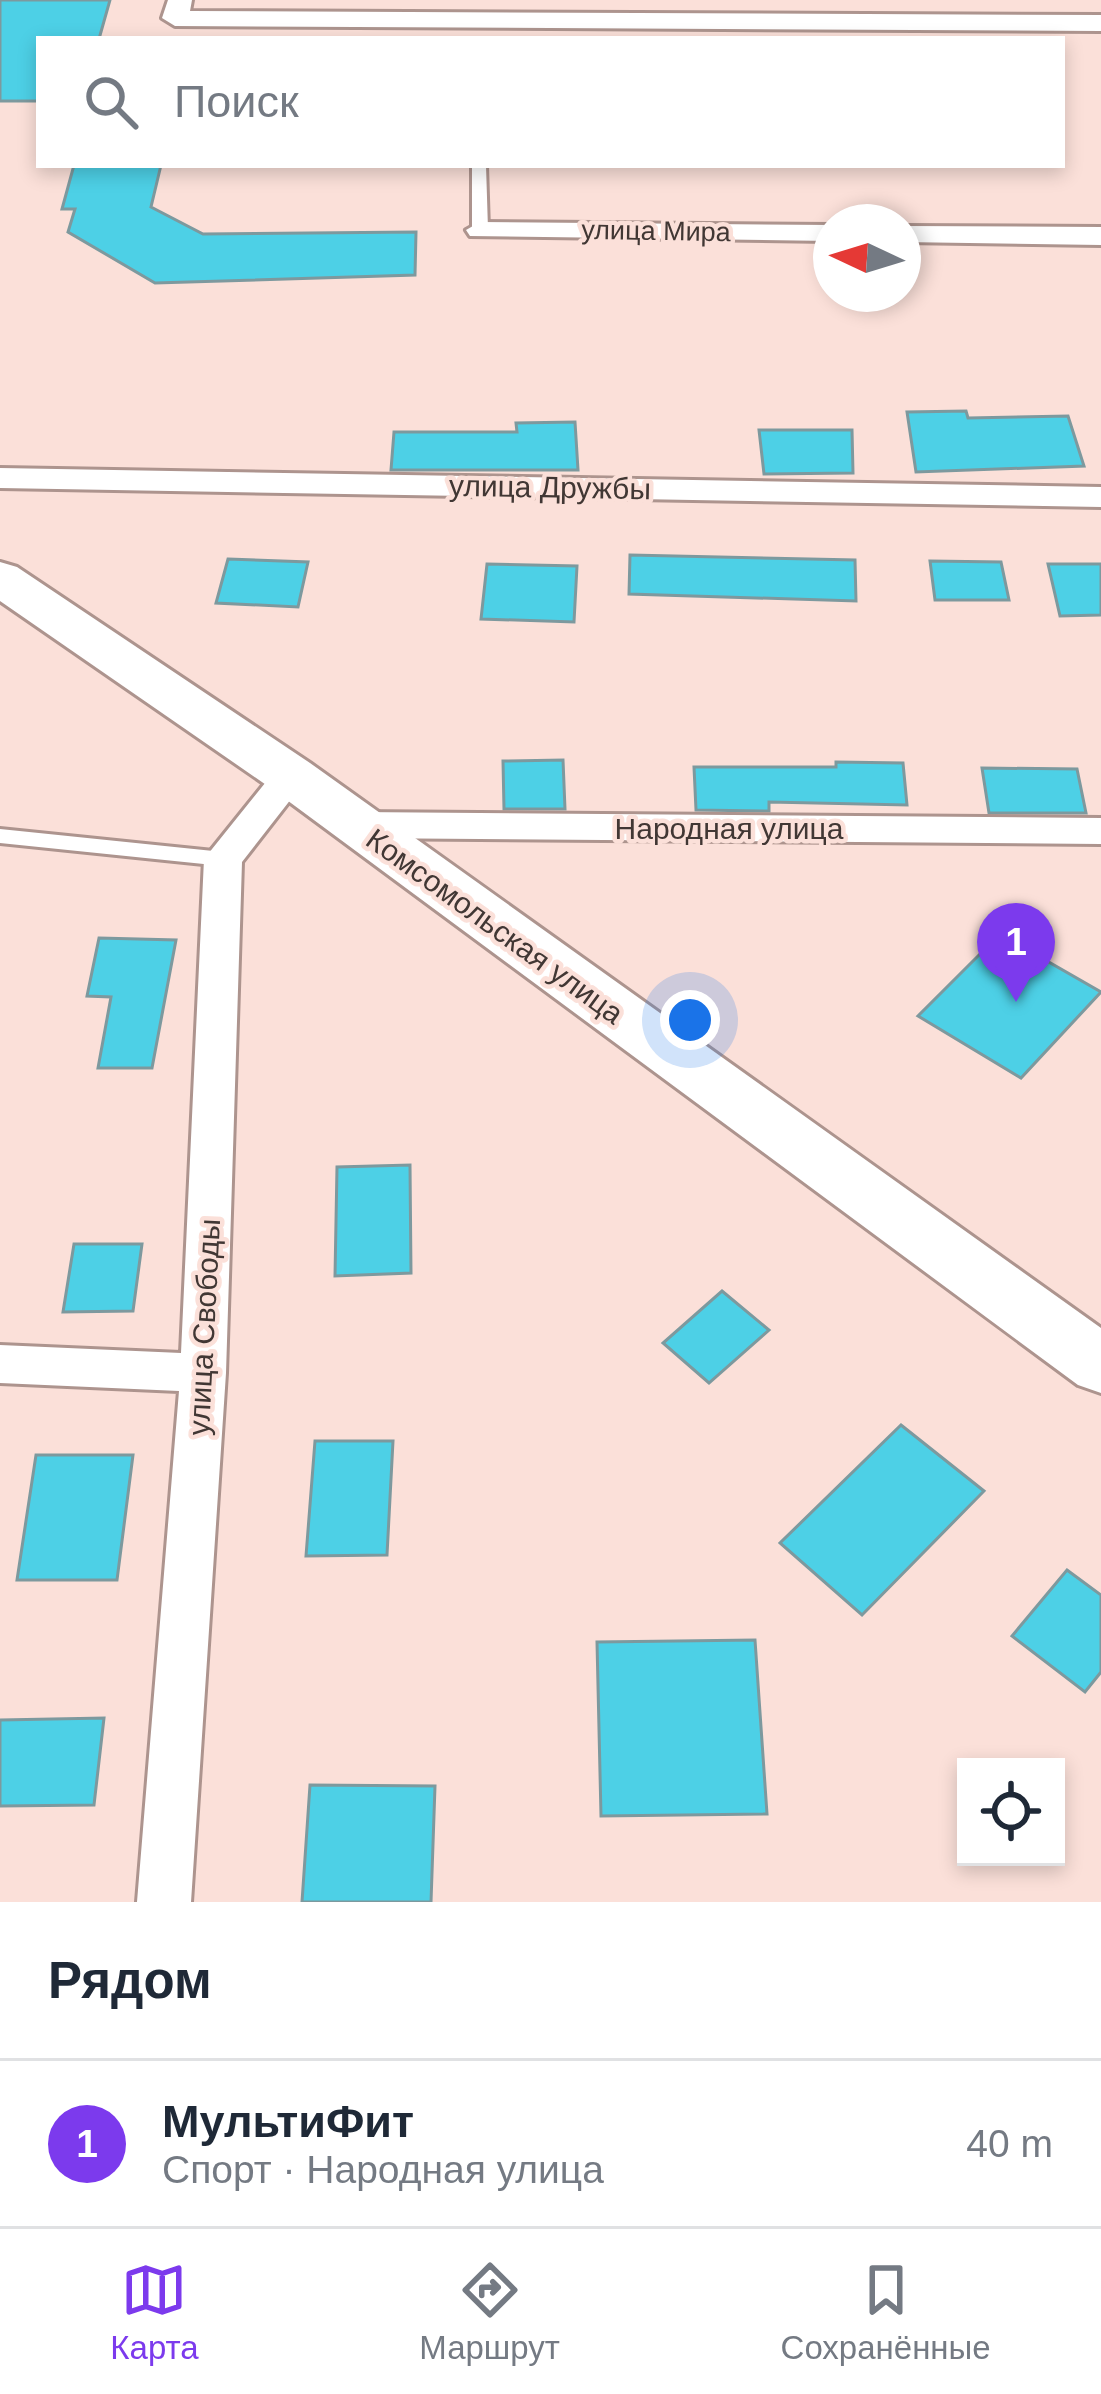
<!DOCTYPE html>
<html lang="ru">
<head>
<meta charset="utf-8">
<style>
  :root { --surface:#fff; --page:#f2f2f3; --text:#1f2937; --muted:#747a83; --line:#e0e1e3; --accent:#7c3aed }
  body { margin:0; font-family:Helvetica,sans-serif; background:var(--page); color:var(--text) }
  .controls { position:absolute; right:36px; bottom:36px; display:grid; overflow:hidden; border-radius:0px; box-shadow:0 6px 18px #0003 }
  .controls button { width:108px; height:108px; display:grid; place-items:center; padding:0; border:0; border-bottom:3px solid var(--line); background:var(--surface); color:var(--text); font:60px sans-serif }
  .compass { position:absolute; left:813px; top:204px; width:108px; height:108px; border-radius:50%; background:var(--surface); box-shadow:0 6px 18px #0003; rotate:274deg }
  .you { position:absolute; left:690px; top:1020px; width:42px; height:42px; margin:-30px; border:9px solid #fff; border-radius:50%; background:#1a73e8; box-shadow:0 0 0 18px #1a73e833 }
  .badge { display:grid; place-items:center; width:78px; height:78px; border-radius:50%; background:var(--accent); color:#fff; font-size:39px; font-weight:700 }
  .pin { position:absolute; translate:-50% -99px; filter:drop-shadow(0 3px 6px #0008) }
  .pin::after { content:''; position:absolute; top:63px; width:42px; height:36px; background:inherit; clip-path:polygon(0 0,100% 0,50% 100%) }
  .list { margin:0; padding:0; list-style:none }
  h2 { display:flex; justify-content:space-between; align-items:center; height:156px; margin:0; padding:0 48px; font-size:51px }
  h2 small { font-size:39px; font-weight:400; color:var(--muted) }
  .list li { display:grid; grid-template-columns:78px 1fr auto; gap:36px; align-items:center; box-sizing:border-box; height:168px; padding:0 48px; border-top:3px solid var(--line) }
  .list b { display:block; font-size:45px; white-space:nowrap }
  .list p { margin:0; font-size:39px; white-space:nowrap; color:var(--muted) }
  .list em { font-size:39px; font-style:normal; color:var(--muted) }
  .icon { flex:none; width:66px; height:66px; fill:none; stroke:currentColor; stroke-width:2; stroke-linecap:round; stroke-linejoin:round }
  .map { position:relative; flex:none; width:1101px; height:1902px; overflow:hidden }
  .search { position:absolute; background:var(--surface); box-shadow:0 6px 18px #0003; left:36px; right:36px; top:36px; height:132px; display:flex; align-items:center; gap:30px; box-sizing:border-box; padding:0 42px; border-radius:0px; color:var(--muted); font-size:45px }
  .sheet { height:324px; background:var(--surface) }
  nav { display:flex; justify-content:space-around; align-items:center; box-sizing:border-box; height:168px; border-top:3px solid var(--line); background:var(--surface); font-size:33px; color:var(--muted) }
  nav a { display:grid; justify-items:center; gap:6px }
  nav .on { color:var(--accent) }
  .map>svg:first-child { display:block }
  .building { fill:#4dd0e6; stroke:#7d999e; stroke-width:3 }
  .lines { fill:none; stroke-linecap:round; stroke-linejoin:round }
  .service-casing { stroke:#ad948e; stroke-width:6 }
  .minor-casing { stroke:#ad948e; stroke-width:6 }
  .secondary-casing { stroke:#ad948e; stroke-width:6 }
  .service { fill:#fff; fill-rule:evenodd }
  .minor { fill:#fff; fill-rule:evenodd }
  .secondary { fill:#fff; fill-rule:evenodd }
  .labels { text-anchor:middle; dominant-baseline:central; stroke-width:9; stroke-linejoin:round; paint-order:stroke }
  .far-street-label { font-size:27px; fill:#413734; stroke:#fbe0d9 }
  .street-label { font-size:30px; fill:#413734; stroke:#fbe0d9 }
</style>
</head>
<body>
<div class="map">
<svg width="1101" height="1902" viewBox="0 0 1101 1902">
  <rect width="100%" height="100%" fill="#fbe0d9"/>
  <g class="building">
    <path d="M0,0H110L99,39H39V101H0Z"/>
    <path d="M74,165H161L151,207L203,234L416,232L415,275L155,283L68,232L75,209H62Z"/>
    <path d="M966,411L968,418L1068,416L1084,466L916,472L907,412Z"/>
    <path d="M575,422L578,470H391L394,432H517L516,423Z"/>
    <path d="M759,430H852L853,473L764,474Z"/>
    <path d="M630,555L855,560L856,601L629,594Z"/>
    <path d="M228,559L308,562L298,607L216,603Z"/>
    <path d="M930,561L1001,562L1009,600H935Z"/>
    <path d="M487,564L577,566L574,622L481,619Z"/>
    <path d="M1048,564H1101V615L1060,616Z"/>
    <path d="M563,760L565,809H504L503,761Z"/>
    <path d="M836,762L903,763L907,805L769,802V811L696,810L694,767H836Z"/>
    <path d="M982,768L1077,769L1086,813H989Z"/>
    <path d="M1000,934L1101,992L1021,1078L918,1016Z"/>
    <path d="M99,938L176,940L152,1068H98L111,997L87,996Z"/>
    <path d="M410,1165L411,1273L335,1276L337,1167Z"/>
    <path d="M74,1244H142L133,1311L63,1312Z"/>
    <path d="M722,1291L769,1330L709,1383L663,1343Z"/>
    <path d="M901,1425L984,1491L862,1615L780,1543Z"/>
    <path d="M315,1441H393L387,1555L306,1556Z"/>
    <path d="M36,1455H133L117,1580H17Z"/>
    <path d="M1067,1570L1101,1595V1672L1085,1692L1012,1636Z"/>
    <path d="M755,1640L767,1814L601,1816L597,1642Z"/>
    <path d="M104,1718L94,1805L0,1806V1720Z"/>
    <path d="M310,1785L435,1786L431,1902H302Z"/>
  </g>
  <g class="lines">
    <g class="service-casing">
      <g id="service">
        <path d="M472,165H486L488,230L480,235L472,230Z"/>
        <path d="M0,829L223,852L233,859L223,866L0,843Z"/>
      </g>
    </g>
    <g class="minor-casing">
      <g id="minor">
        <path d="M168,0H192L190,11L1101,15V31L175,26L162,18Z"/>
        <path d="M480,222L831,225V241L470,236L466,230Z"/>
        <path d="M903,226L1101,227V245L903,242Z"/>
        <path d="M0,468L1101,487V507L0,488Z"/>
        <path d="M291,763L304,767L309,776L242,862L226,1373L191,1902H137L179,1391L0,1383V1345L181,1353L204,859L278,767Z"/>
        <path d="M357,812L1101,818V844L357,838L344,834L338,825L344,816Z"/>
      </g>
    </g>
    <g class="secondary-casing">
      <path id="secondary" d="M0,562L17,567L310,763L1101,1328V1393L1078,1385L272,789L0,601Z"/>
    </g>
    <use href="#service" class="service"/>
    <use href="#minor" class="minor"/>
    <use href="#secondary" class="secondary"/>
  </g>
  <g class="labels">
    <g class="far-street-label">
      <text transform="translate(656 231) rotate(1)">улица Мира</text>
    </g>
    <g class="street-label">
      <text transform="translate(550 487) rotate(1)">улица Дружбы</text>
      <text x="729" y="828">Народная улица</text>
      <text transform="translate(495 926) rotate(36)">Комсомольская улица</text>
      <text transform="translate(204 1327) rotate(-87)">улица Свободы</text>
    </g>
  </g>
</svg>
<div class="controls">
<button><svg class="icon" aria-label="locate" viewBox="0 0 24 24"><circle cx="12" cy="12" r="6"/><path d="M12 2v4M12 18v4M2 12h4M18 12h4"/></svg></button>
</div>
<svg class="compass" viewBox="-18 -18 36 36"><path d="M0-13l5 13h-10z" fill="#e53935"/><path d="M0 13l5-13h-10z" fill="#747a83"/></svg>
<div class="you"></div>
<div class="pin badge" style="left:1016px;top:1002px">1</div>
<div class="search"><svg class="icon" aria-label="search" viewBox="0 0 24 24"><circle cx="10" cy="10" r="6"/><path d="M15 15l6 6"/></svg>Поиск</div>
</div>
<section class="sheet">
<h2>Рядом<small></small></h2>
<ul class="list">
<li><span class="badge">1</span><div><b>МультиФит</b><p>Спорт · Народная улица</p></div><em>40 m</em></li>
</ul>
</section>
<nav>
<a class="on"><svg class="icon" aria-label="map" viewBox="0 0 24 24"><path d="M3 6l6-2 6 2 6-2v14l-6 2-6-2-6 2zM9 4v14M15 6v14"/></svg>Карта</a>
<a><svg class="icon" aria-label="directions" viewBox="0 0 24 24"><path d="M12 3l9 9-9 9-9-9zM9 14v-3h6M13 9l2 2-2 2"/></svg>Маршрут</a>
<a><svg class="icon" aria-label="saved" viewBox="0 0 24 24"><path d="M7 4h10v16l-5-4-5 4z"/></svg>Сохранённые</a>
</nav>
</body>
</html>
